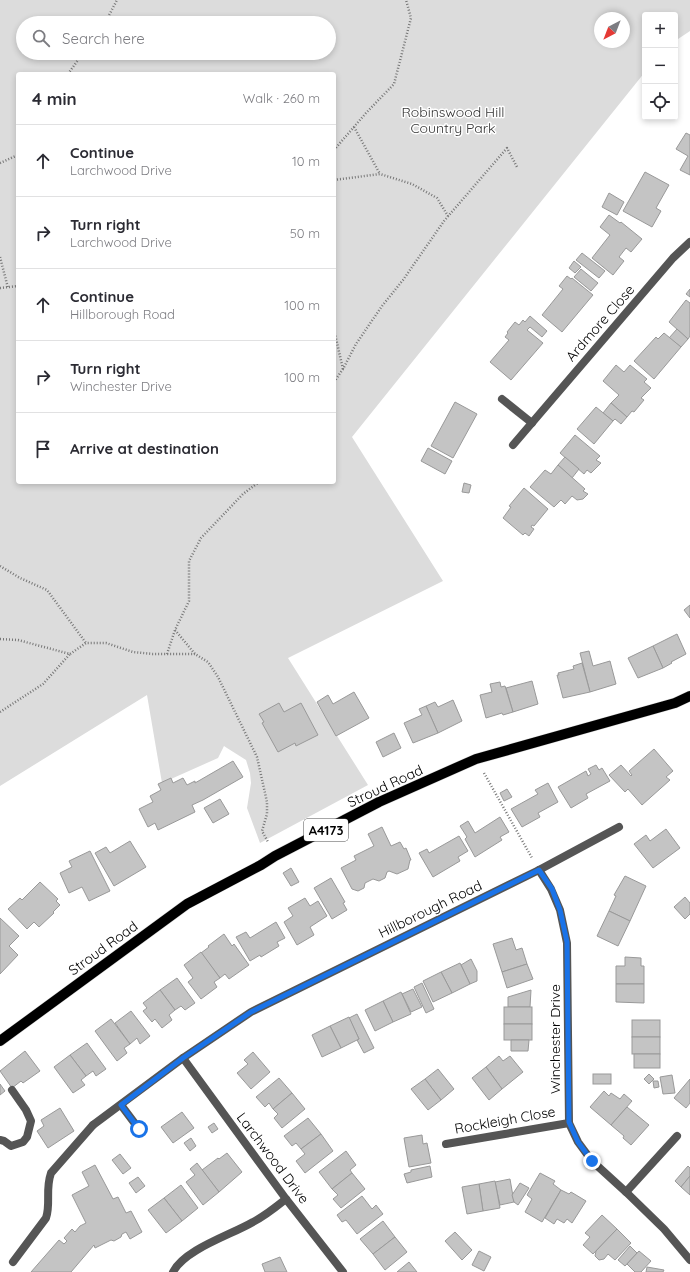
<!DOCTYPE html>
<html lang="en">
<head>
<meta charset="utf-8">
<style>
  :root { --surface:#fff; --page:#f7f7f7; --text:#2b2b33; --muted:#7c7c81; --line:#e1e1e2 }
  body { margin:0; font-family:Quicksand,sans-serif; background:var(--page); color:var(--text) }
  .controls { position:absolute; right:12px; top:12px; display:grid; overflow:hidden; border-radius:4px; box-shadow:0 2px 6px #0003 }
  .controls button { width:36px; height:36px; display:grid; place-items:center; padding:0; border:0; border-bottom:1px solid var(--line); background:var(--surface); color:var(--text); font:20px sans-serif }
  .compass { position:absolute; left:594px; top:12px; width:36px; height:36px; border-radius:50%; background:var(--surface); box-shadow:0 2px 6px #0003; rotate:222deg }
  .stop { position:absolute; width:12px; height:12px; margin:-9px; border:3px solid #1a73e8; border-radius:50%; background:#fff }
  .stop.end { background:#1a73e8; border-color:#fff; box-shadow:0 1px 4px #0008 }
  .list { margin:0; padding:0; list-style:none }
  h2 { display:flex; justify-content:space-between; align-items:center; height:52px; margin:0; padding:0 16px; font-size:17px }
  h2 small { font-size:13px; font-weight:400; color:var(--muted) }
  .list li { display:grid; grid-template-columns:26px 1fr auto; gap:12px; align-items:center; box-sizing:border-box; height:72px; padding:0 16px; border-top:1px solid var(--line) }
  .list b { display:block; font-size:15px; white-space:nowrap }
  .list p { margin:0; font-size:13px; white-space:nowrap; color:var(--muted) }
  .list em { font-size:13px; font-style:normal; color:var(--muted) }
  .icon { flex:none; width:22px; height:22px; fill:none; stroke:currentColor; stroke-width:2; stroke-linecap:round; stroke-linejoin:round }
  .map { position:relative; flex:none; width:690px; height:1272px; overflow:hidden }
  .search { position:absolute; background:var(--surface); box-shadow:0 2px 6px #0003; left:16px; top:16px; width:320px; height:44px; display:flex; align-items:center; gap:10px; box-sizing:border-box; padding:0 14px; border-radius:22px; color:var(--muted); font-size:15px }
  .panel { position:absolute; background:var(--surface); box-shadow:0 2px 6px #0003; left:16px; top:72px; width:320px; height:412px; border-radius:4px }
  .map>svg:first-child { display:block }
  .green { fill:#dcdcdc; fill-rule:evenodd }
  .building { fill:#c4c4c4; stroke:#999 }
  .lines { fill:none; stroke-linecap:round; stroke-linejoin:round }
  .primary-casing { stroke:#dbdbdb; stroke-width:11 }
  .path { stroke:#777; stroke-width:2.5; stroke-dasharray:1 2; stroke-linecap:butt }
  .service { stroke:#555; stroke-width:8 }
  .minor { stroke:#555; stroke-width:8 }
  .primary { stroke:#000; stroke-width:10 }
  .route { stroke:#1a73e8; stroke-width:5 }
  .labels { text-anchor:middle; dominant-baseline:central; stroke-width:3; stroke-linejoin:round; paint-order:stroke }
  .shield { fill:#fff; stroke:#4c4c4c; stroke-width:1 }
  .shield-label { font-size:13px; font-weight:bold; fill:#000 }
  .park-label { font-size:14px; fill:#333; stroke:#fff }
  .street-label { font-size:14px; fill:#000; stroke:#fff }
</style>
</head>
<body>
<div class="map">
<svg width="690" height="1272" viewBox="0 0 690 1272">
  <rect width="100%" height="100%" fill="#fff"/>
  <path class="green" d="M0,0H690V31L675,41V15H645V72L352,437L443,581L288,658L368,785L260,843L247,808L251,783L250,773L246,760L227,748L224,746L218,758L162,783L147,695L0,786ZM600,18H624V42H600ZM23,23H329V53H23ZM18,74H334V482H18Z"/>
  <g class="building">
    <path d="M686,133L690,135V175L680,170L688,156L676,149Z"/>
    <path d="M645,172L669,185L656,208L661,211L652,227L623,211Z"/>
    <path d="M609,193L624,202L617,215L602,207Z"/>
    <path d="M609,215L620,223L621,222L642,239L631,252L626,248L619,257L624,261L613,275L592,258L610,235L600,227Z"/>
    <path d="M582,253L605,271L599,278L576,260Z"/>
    <path d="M574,261L581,267L575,273L569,268Z"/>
    <path d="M581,269L598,283L591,291L574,277Z"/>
    <path d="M567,276L571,279L572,278L593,295L562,332L542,315L563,289L559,286Z"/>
    <path d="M690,289V297L686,294Z"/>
    <path d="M686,300L690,303V336L688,339L669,322Z"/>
    <path d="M530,316L547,331L542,337L530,327L527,330L543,343L511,380L490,362L509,340L505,337L508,333L507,332L515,322L519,325L523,320L525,322Z"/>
    <path d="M677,329L688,339L681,347L669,338Z"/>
    <path d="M664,333L681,347L654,379L634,361L656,337L658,339Z"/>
    <path d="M616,365L624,372L630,365L647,379L644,382L651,388L641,398L644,400L634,412L632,411L627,417L611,403L619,395L603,381Z"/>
    <path d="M455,402L477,414L453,458L431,446Z"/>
    <path d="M611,403L627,417L621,424L615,419L613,421L603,413Z"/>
    <path d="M596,407L613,421L594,444L577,429Z"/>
    <path d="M575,435L600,456L596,460L601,463L591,473L587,470L584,474L560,453Z"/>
    <path d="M428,448L452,461L445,474L421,461Z"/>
    <path d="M565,457L579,469L572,478L558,465Z"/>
    <path d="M558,465L585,489L583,491L588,494L583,499L577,500L572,496L565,504L561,500L554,507L530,487L545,470L551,474Z"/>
    <path d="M464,483L471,485L469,493L462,492Z"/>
    <path d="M524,488L548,509L534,526L532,525L531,527L534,529L529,536L525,533L523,535L503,518L511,507L509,506Z"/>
    <path d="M690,605V618L684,610Z"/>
    <path d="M677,634L686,654L671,662L672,663L663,668L653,646Z"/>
    <path d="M653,646L663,668L638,678L628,658Z"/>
    <path d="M589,651L593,666L610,661L616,684L590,692L580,653Z"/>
    <path d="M582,663L590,692L563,698L557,675H559L558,673L574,669L573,666Z"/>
    <path d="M532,681L538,704L513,712L506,688Z"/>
    <path d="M500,682L501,687L505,686L513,712L503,715L502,713L486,718L480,695L492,692L490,684Z"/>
    <path d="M354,692L369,718L336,736L317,702L328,695L333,704Z"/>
    <path d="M453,700L462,721L438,733L426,706L435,702L438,707Z"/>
    <path d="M279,703L284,712L301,703L318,735L296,746L295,743L278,752L262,723L264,722L259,714Z"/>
    <path d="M426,706L438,733L413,743L404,723L422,715L419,709Z"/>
    <path d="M394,733L401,748L383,757L376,742Z"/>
    <path d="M654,749L673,771L666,777L670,780L642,805L628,789L625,792L609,775L621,765L631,776L632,775L629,771Z"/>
    <path d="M233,761L243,777L203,800L192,805L195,812L158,830L155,823L148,827L139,809L153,802L150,796L161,790L158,784L171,778L173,783L183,778L187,785L195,781V783Z"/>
    <path d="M596,765L599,770L602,768L610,781L586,794L588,798L571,808L558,787L586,771L588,776L591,774L588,769Z"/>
    <path d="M548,783L558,802L538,813L540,817L522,827L511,809L538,794L535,790Z"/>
    <path d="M507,789L512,797L504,801L500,793Z"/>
    <path d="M220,799L229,814L213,823L204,808Z"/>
    <path d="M500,817L509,832L500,837L502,840L475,857L465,839L467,837L460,826L468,821L475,833Z"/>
    <path d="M382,827L391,846L400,842L404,849L406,848L411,860H410L408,869L397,874L389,871L387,872L385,878L379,881L373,879L365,883L364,888L358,891L352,889L341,868L356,860L354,856L374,846L368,834Z"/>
    <path d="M666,829L680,848L653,868L634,844L646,835L650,841Z"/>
    <path d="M459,836L468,851L458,857L460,861L433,877L419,853L427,849L429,853Z"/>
    <path d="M130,841L146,867L114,886L95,853L106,847L110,853Z"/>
    <path d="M90,851L110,891L89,901L82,887L69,893L60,873L72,867L69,861Z"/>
    <path d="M291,868L299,882L291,886L283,873Z"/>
    <path d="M625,876L646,886L630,921L609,911L616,896L614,895Z"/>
    <path d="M331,878L345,902L343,903L347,910L332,919L314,888Z"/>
    <path d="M40,882L58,899L56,901L60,905L53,912L54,913L39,927L34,922L27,929L8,909L20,898L22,900Z"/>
    <path d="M685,897L690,903V914L685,919L674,907Z"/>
    <path d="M305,898L310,906L318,901L327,916L310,927L314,935L297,945L284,922L293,916L288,908Z"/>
    <path d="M609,911L630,921L618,946L597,936Z"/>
    <path d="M0,918L19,936L9,946L18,955L0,974Z"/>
    <path d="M276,922L285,938L277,942L279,946L261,957L260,955L250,961L236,937L246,932L250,938Z"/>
    <path d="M224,934L232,946L234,944L249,965L229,979L225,974L220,978L201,953L209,947L208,946Z"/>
    <path d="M512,938L516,950L522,948L527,964L502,972L493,944Z"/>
    <path d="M201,952L220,978L214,982L217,987L201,999L188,982L193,978L184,965Z"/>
    <path d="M625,957L641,958V966H644V984H616V966H625Z"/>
    <path d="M471,959L477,971V981L470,984L461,965Z"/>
    <path d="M460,963L470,984L452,993L441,972Z"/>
    <path d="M527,964L533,979L507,988L502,972Z"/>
    <path d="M441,972L452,993L433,1002L423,981Z"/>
    <path d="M177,978L195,1003L185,1010L181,1006L175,1010L160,990Z"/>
    <path d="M422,983L434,1009L426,1013L414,987Z"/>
    <path d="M616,984H644V1003L616,1002Z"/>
    <path d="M413,989L422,1007L411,1012L402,994Z"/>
    <path d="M160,990L175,1010L169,1015L172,1020L162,1028L155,1019L152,1022L143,1011L147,1008L143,1003Z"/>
    <path d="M531,990L530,1007H508V997Z"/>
    <path d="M401,992L411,1014L393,1022L383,1001Z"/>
    <path d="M383,1001L393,1022L375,1031L365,1010Z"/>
    <rect x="504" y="1007" width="28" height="17"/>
    <path d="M131,1011L150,1036L140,1044L137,1038L130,1044L115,1023Z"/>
    <path d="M357,1014L374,1048L364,1053L357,1040L359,1039L349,1018Z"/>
    <path d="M349,1017L359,1039L341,1048L330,1026Z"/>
    <path d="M111,1019L130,1044L124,1048L127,1053L117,1061L95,1031Z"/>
    <rect x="632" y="1020" width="28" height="17"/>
    <rect x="504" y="1024" width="28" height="16"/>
    <path d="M330,1026L341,1048L322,1057L312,1035Z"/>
    <rect x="632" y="1037" width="28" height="17"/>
    <path d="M511,1040H529L528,1051H511Z"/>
    <path d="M87,1043L106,1069L96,1076L93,1071L86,1076L70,1055Z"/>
    <path d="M25,1051L40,1071L23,1083L21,1081L12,1088L0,1071Z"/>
    <path d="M253,1052L270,1072L251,1089L237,1073L248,1064L244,1060Z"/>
    <rect x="634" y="1054" width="26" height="14"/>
    <path d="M70,1055L86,1076L81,1080L85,1085L73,1093L54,1067Z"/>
    <path d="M499,1056L503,1061L510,1056L523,1072L502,1089L486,1067Z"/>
    <path d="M486,1067L502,1089L489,1100L472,1078Z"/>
    <path d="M438,1069L454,1089L441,1100L425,1079Z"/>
    <rect x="593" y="1074" width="18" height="10"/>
    <path d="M649,1074L654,1079L649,1084L644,1079Z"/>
    <path d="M672,1075L675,1093L663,1094L660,1077Z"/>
    <path d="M279,1078L292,1093L273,1109L269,1103L265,1107L256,1097Z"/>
    <path d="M425,1079L441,1100L428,1110L411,1089Z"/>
    <path d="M690,1079V1103L686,1108L674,1098Z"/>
    <path d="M653,1081H658L659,1087L654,1088Z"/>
    <path d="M0,1084L5,1091L0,1095Z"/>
    <path d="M604,1091L609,1096L611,1093L620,1099L624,1094L632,1101L611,1125L590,1107Z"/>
    <path d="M292,1093L305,1109L282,1128L274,1118L278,1114L273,1109Z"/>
    <path d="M627,1107L649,1125L631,1145L623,1138L624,1136L611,1125Z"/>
    <path d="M60,1108L74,1131L48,1148L37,1131L44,1126L41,1120Z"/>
    <path d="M182,1112L194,1128L173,1143L161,1127Z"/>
    <path d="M308,1118L321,1134L301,1149L296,1143L292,1146L284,1136Z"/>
    <path d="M214,1123L218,1129L212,1133L208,1127Z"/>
    <path d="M321,1134L333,1151L305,1173L296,1161L305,1154L301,1149Z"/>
    <path d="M422,1135L423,1144L427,1143L431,1163L409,1167L404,1138Z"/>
    <path d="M191,1138L196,1146L190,1151L184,1143Z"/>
    <path d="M346,1151L356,1165L350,1170L352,1173L332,1189L319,1172Z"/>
    <path d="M227,1153L242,1172L219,1192L202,1170L218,1158L219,1159Z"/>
    <path d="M120,1154L131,1168L123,1174L112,1160Z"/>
    <path d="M197,1163L219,1192L203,1205L186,1182L195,1175L190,1169Z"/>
    <path d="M95,1165L113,1199L118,1197L126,1213L131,1211L142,1232L130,1239L126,1232L122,1234L121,1237L114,1241L111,1240L95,1248L94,1245L71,1272H31L59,1240L64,1244L67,1241L64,1238L72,1229L75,1232L80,1226L86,1223L72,1195L89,1186L82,1172Z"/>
    <path d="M430,1166L432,1177L407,1183L404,1174L411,1172V1170Z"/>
    <path d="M688,1166L690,1168V1176L681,1187L675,1181Z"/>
    <path d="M352,1173L365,1189L341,1208L333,1199L338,1195L332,1189Z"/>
    <path d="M540,1173L555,1181L553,1184L561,1190L542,1222L525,1212L532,1199L527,1195Z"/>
    <path d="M690,1176V1195L681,1187Z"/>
    <path d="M138,1177L145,1186L136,1193L129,1183Z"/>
    <path d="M510,1179L514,1202L500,1205L495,1182Z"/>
    <path d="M495,1181L500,1208L483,1211L479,1184Z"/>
    <path d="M520,1183L529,1188L518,1205L514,1202L512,1195Z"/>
    <path d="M479,1184L483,1211L467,1214L462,1187Z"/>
    <path d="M181,1185L198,1208L182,1221L164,1198Z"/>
    <path d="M561,1190L569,1194L571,1192L586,1201L572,1223L567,1219L564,1223L557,1219L554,1224L545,1218Z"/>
    <path d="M362,1196L372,1209L376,1205L383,1214L357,1234L346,1220L342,1222L337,1215Z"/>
    <path d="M164,1198L182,1221L166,1233L148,1210Z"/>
    <path d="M602,1215L617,1229L593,1254L583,1245L590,1237L585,1233Z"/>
    <path d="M383,1221L395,1237L373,1254L360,1239Z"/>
    <path d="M617,1229L631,1243L615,1260L608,1254L604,1259L599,1260L595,1256L596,1251Z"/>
    <path d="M455,1232L472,1250L462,1260L445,1241Z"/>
    <path d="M395,1237L407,1252L385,1270L373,1254Z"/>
    <path d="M630,1246L637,1253L625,1266L618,1260Z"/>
    <path d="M479,1251L491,1257L484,1271L472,1265Z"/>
    <path d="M639,1251L651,1261L641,1272H635L627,1264Z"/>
    <path d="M280,1257L287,1272H265L262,1264Z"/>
    <path d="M409,1262L417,1272H397Z"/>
    <path d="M647,1267L664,1270L663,1272H646Z"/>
  </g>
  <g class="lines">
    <g class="primary-casing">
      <path id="primary" d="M0,1041L187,904L261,865L275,856L379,802L476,759L675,703L690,696"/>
    </g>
    <g class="path">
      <path d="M105,23L117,0"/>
      <path d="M68,74L83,53"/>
      <path d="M354,127L380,174"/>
      <path d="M334,150L366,113L394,84L411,18L406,0"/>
      <path d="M0,163L18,155"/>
      <path d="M334,180L380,174L412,184L437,198L448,216"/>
      <path d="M0,257L8,288"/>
      <path d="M0,288L18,286"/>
      <path d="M334,330L343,369"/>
      <path d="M334,382L343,369L356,344L382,306L403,280L444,221L507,148L517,167"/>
      <path d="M0,566L20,578L47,590L86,643"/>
      <path d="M175,630L195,654L208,662L218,677L257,757L267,802V814L262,831L268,842"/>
      <path d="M0,639L18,640L70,654L86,643H106L133,652L153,654H195"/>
      <path d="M167,654L175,630L189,601V561L201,538L243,494L259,482"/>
      <path d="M0,712L43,684L70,654"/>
      <path d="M484,773L532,858"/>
    </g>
    <g class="service">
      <path d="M0,1140L4,1141L11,1146L23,1142L27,1137L31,1121L26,1110L12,1090"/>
      <path d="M13,1262L46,1218C51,1203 45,1190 51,1173L93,1125"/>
    </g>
    <g class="minor">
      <path d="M502,399L532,423"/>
      <path d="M513,445L673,258L690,242"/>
      <path d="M539,870L551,889L560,910L567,943L569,1123L578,1142L592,1161L626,1192L664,1229L690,1260"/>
      <path d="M183,1058L286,1199L343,1272"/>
      <path d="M121,1105L139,1129"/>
      <path d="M93,1125L183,1058L251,1012L539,870L619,827"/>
      <path d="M446,1144L569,1123"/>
      <path d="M626,1192L677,1136"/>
      <path d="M173,1272C185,1249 231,1235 253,1222C265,1216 276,1207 286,1199"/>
    </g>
    <use href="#primary" class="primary"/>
  </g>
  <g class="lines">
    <path class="route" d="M139,1129L121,1105L183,1058L251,1012L539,870L552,889L560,910L567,942L569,1122L578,1142L592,1161"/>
  </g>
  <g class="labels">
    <rect class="shield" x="304" y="819" width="44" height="22" rx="3"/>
    <g class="shield-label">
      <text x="326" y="830">A4173</text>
    </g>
    <g class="park-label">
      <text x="453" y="112">Robinswood Hill<tspan x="453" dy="16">Country Park</tspan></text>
    </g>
    <g class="street-label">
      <text transform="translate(600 323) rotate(-49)">Ardmore Close</text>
      <text transform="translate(385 786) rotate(-25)">Stroud Road</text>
      <text transform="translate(430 909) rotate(-26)">Hillborough Road</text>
      <text transform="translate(103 948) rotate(-36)">Stroud Road</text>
      <text transform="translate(555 1039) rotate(-90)">Winchester Drive</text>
      <text transform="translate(505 1120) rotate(-10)">Rockleigh Close</text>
      <text transform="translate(273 1158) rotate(53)">Larchwood Drive</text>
    </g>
  </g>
</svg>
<div class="controls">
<button>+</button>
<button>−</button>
<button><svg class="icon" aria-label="locate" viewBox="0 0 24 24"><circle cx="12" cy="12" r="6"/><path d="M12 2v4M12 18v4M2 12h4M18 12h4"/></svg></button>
</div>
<svg class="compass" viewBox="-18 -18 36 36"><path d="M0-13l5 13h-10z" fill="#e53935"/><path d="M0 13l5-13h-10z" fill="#7c7c81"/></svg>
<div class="stop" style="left:139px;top:1129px"></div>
<div class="stop end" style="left:592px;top:1161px"></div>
<div class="search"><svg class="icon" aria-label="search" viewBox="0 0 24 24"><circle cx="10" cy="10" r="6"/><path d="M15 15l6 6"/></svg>Search here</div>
<section class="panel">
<h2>4 min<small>Walk · 260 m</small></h2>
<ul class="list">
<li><svg class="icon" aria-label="ahead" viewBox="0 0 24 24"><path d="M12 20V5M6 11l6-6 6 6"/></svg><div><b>Continue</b><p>Larchwood Drive</p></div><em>10 m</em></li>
<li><svg class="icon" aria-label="right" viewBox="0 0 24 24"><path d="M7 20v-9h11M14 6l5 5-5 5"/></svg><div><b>Turn right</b><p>Larchwood Drive</p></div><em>50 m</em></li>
<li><svg class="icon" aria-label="ahead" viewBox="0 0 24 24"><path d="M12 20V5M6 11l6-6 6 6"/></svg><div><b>Continue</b><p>Hillborough Road</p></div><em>100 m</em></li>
<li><svg class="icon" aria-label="right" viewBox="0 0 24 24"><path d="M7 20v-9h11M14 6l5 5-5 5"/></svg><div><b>Turn right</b><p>Winchester Drive</p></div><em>100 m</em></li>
<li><svg class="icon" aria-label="arrive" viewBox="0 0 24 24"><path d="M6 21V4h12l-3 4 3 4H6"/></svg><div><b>Arrive at destination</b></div></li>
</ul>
</section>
</div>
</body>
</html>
